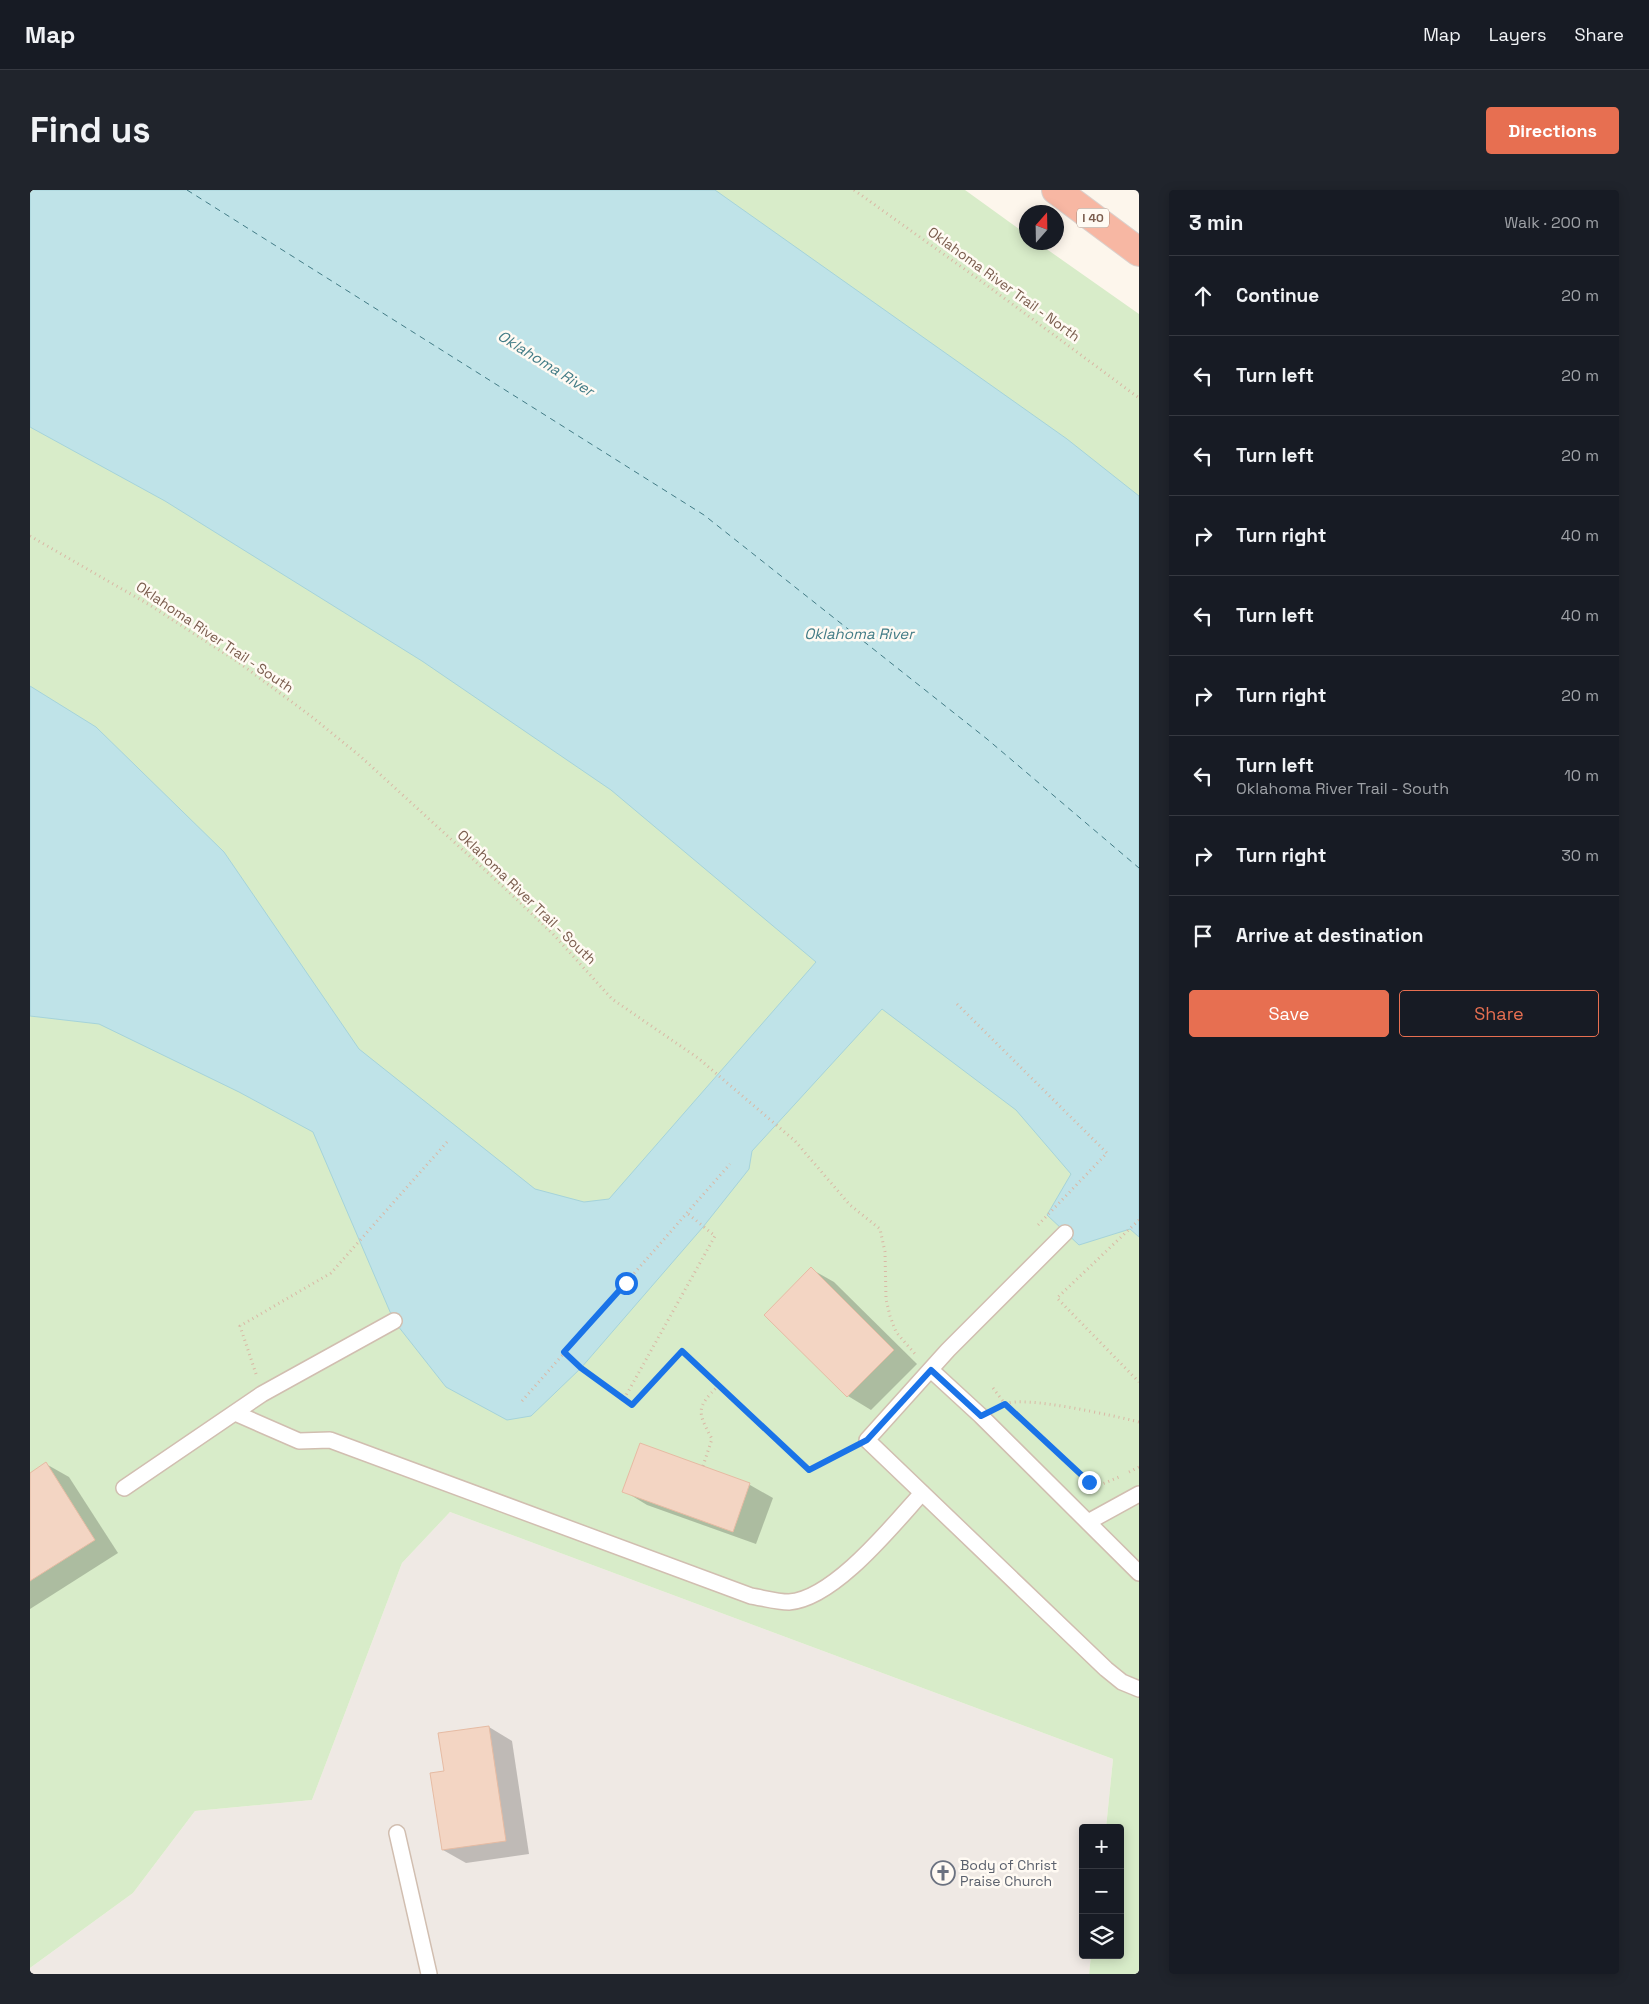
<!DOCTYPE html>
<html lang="en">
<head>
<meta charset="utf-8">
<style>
  :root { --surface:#171b24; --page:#20242c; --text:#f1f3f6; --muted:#9ea1a6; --line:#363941; --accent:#e76f51 }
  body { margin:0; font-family:"Space Grotesk",sans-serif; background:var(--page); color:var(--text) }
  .controls { position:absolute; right:15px; bottom:15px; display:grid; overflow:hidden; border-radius:5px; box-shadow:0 2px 12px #0003 }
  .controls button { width:45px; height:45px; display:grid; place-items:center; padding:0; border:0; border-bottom:1px solid var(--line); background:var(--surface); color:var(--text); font:25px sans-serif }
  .compass { position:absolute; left:989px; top:15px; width:45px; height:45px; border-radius:50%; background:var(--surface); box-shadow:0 2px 12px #0003; rotate:20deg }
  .stop { position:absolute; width:15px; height:15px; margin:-11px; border:4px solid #1a73e8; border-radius:50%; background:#fff }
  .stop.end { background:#1a73e8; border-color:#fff; box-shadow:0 1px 5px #0008 }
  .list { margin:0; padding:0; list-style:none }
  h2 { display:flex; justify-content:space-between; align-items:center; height:65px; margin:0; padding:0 20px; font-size:21px }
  h2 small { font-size:16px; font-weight:400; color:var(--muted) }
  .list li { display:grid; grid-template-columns:32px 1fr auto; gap:15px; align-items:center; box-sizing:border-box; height:80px; padding:0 20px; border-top:1px solid var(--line) }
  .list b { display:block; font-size:19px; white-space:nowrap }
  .list p { margin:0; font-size:16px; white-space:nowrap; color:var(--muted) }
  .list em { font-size:16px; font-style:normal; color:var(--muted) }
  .actions { display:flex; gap:10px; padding:15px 20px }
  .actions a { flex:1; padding:11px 0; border:1px solid var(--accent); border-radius:5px; text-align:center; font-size:18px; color:var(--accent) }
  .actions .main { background:var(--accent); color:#fff }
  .icon { flex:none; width:28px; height:28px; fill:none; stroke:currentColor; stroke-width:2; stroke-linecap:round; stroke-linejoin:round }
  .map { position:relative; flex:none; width:1109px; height:1784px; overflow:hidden; border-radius:5px }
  header { display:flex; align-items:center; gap:30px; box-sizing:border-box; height:70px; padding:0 25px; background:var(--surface); border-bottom:1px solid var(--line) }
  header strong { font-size:24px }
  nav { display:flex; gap:28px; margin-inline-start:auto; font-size:18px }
  .intro { display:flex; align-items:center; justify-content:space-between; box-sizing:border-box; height:120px; padding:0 30px }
  h1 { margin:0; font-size:35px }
  .button { padding:12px 22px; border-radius:5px; background:var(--accent); color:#fff; font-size:18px; font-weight:700 }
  main { display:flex; gap:30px; padding:0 30px }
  aside { flex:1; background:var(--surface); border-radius:5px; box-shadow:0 2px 12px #0003 }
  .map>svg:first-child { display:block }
  .industrial { fill:#efe9e4 }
  .green { fill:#d8ecc9 }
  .water { fill:#bfe3e8; stroke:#a5d3da }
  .shadow { fill:#0003 }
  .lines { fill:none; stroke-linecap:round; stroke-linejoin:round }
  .ferry { stroke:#437c86; stroke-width:1; stroke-dasharray:6 5; stroke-linecap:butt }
  .building { fill:#f3d5c3; stroke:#e6bba3 }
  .lane-casing { stroke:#d1beb0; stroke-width:18 }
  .highway-casing { stroke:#dad1cd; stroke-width:30 }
  .path { stroke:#d9b8a5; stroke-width:3; stroke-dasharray:1 4; stroke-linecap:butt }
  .lane { stroke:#fff; stroke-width:15 }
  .highway { stroke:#f7b7a3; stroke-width:28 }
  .route { stroke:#1a73e8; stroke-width:6 }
  .labels { text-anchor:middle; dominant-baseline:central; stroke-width:5; stroke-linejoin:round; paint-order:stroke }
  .shield { fill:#fffaf3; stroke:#a28b7f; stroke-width:1 }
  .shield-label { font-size:12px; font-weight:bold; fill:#7a5c4d }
  .street-label { font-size:14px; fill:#7a5c4d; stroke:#fffaf3 }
  .worship-label { font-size:14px; fill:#5b616d; stroke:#fffaf3; text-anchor:start }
  .water-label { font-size:15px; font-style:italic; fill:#437c86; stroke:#fffaf3 }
</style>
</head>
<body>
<header>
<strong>Map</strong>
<nav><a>Map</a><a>Layers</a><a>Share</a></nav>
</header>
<div class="intro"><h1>Find us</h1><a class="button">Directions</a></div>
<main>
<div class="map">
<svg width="1109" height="1784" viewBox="0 0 1109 1784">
  <rect width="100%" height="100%" fill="#fdf6ec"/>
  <path class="industrial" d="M420,1322L1083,1569L1076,1638H1053V1765H1061L1059,1784H0V1778L103,1703L165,1621L282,1610L372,1373Z"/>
  <path class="green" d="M0,0H935L996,44V52L1008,53L1109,124V1784H1059L1061,1765H1090V1638H1076L1083,1569L420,1322L372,1373L282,1610L165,1621L103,1703L0,1778Z"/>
  <path class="water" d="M0,0H685L1037,249L1109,306V1047L1100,1039L1049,1055L1017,1025L1041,984L986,920L852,819L722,961L719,979L673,1037L551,1178L501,1226L477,1230L416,1197L364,1131L283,942L209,902L69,834L0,826V496L66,537L194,662L329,859L505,999L554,1012L579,1009L786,772L581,600L392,471L135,311L0,237Z"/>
  <g class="shadow">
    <path d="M781,1079L804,1092L887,1174L841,1220L818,1206L736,1125Z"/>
    <path d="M611,1255L720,1295L743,1308L726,1354L617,1315L594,1301Z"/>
    <path d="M16,1274L39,1287L88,1363L0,1419V1284Z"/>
    <path d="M459,1537L482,1551L499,1664L436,1673L413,1660L415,1582Z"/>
  </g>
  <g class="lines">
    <path class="ferry" d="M157,0L674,325L957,549L1109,678"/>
  </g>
  <g class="building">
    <path d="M781,1077L864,1160L817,1207L734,1125Z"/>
    <path d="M610,1253L720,1293L703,1342L592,1302Z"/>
    <path d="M16,1272L65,1350L0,1391V1283Z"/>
    <path d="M459,1536L476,1651L412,1660L400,1583L414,1581L408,1543Z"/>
  </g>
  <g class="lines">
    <g class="lane-casing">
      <g id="lane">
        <path d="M1035,1043L918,1160L837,1250L1076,1479L1092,1492L1109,1499"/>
        <path d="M901,1180L951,1226L1109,1383"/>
        <path d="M205,1223L269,1251L300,1250L721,1406C733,1408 747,1412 759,1412C804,1409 863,1335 892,1303"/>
        <path d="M94,1298L232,1204L364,1131"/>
        <path d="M1058,1332L1109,1304"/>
        <path d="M367,1643L399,1784"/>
      </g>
    </g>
    <g class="highway-casing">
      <path id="highway" d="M1026,0L1109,62"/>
    </g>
    <g class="path">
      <path d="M824,0L947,88L1109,208"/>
      <path d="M0,346L118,414L208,472L282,527L330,566L480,703L523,744L582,809L668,868L765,951L820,1015L850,1039L855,1062L856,1109L860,1126L866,1142L885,1164"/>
      <path d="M927,814L1077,963L1008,1035L1011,1037"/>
      <path d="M1109,1030L1027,1108L1109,1192"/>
      <path d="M534,1162L551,1178L601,1215L652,1161L779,1280L819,1260"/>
      <path d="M226,1184L210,1136L301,1083L417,952"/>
      <path d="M963,1198L975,1214L1059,1292L1070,1295L1089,1287"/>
      <path d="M594,1209L685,1046L657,1023"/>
      <path d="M492,1211L700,974"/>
      <path d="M975,1214C993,1205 1085,1226 1109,1232"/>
      <path d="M673,1276L682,1249C667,1221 666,1218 689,1195"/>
      <path d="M1099,1282L1109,1277"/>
    </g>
    <use href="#lane" class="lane"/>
    <use href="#highway" class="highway"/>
  </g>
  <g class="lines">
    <path class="route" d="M596,1093L534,1162L551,1178L602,1215L652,1161L779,1280L837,1250L901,1180L951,1226L975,1214L1059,1292"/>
  </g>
  <defs>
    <g id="church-ring" transform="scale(1.25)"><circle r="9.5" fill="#fffaf3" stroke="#6b7280" stroke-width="1.5"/><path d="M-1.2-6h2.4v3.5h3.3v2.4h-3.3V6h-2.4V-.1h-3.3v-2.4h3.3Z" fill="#6b7280"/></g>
  </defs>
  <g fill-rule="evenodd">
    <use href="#church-ring" x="913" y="1683"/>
  </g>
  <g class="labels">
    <rect class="shield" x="1047" y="18.5" width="32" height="19" rx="4"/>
    <g class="shield-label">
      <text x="1063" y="28">I 40</text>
    </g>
    <g class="street-label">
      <text transform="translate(974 94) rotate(36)">Oklahoma River Trail - North</text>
      <text transform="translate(185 447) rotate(34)">Oklahoma River Trail - South</text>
      <text transform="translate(497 707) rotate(44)">Oklahoma River Trail - South</text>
    </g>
    <g class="worship-label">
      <text x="930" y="1675">Body of Christ<tspan x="930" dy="16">Praise Church</tspan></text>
    </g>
    <g class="water-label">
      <text transform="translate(516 173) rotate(32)">Oklahoma River</text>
      <text x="829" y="443">Oklahoma River</text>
    </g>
  </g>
</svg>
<div class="controls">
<button>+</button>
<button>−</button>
<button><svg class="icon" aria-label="layers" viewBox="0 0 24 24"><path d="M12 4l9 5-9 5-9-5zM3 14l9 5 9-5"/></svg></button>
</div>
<svg class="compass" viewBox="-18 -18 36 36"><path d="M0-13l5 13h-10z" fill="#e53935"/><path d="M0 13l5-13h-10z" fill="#9ea1a6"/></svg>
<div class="stop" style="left:596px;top:1093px"></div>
<div class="stop end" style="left:1059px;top:1292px"></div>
</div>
<aside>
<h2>3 min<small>Walk · 200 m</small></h2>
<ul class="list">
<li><svg class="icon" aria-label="ahead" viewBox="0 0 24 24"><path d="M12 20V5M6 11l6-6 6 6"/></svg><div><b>Continue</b></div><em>20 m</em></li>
<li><svg class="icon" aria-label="left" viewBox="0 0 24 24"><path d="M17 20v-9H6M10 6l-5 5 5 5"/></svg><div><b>Turn left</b></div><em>20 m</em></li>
<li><svg class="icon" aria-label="left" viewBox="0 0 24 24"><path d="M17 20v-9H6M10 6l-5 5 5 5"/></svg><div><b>Turn left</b></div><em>20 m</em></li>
<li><svg class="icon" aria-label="right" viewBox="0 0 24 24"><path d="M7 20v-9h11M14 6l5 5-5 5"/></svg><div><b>Turn right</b></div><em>40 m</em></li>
<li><svg class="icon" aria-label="left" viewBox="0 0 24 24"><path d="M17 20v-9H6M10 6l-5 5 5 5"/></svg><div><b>Turn left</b></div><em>40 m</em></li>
<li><svg class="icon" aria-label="right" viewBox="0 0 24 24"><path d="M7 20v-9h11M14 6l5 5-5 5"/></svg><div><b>Turn right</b></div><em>20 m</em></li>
<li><svg class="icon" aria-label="left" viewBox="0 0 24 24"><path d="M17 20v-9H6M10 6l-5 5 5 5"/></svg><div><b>Turn left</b><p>Oklahoma River Trail - South</p></div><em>10 m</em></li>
<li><svg class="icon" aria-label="right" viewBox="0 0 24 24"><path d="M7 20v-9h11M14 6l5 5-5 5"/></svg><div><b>Turn right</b></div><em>30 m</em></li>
<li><svg class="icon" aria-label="arrive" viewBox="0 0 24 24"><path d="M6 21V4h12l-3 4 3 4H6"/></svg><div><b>Arrive at destination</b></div></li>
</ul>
<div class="actions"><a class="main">Save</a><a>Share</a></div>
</aside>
</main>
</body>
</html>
